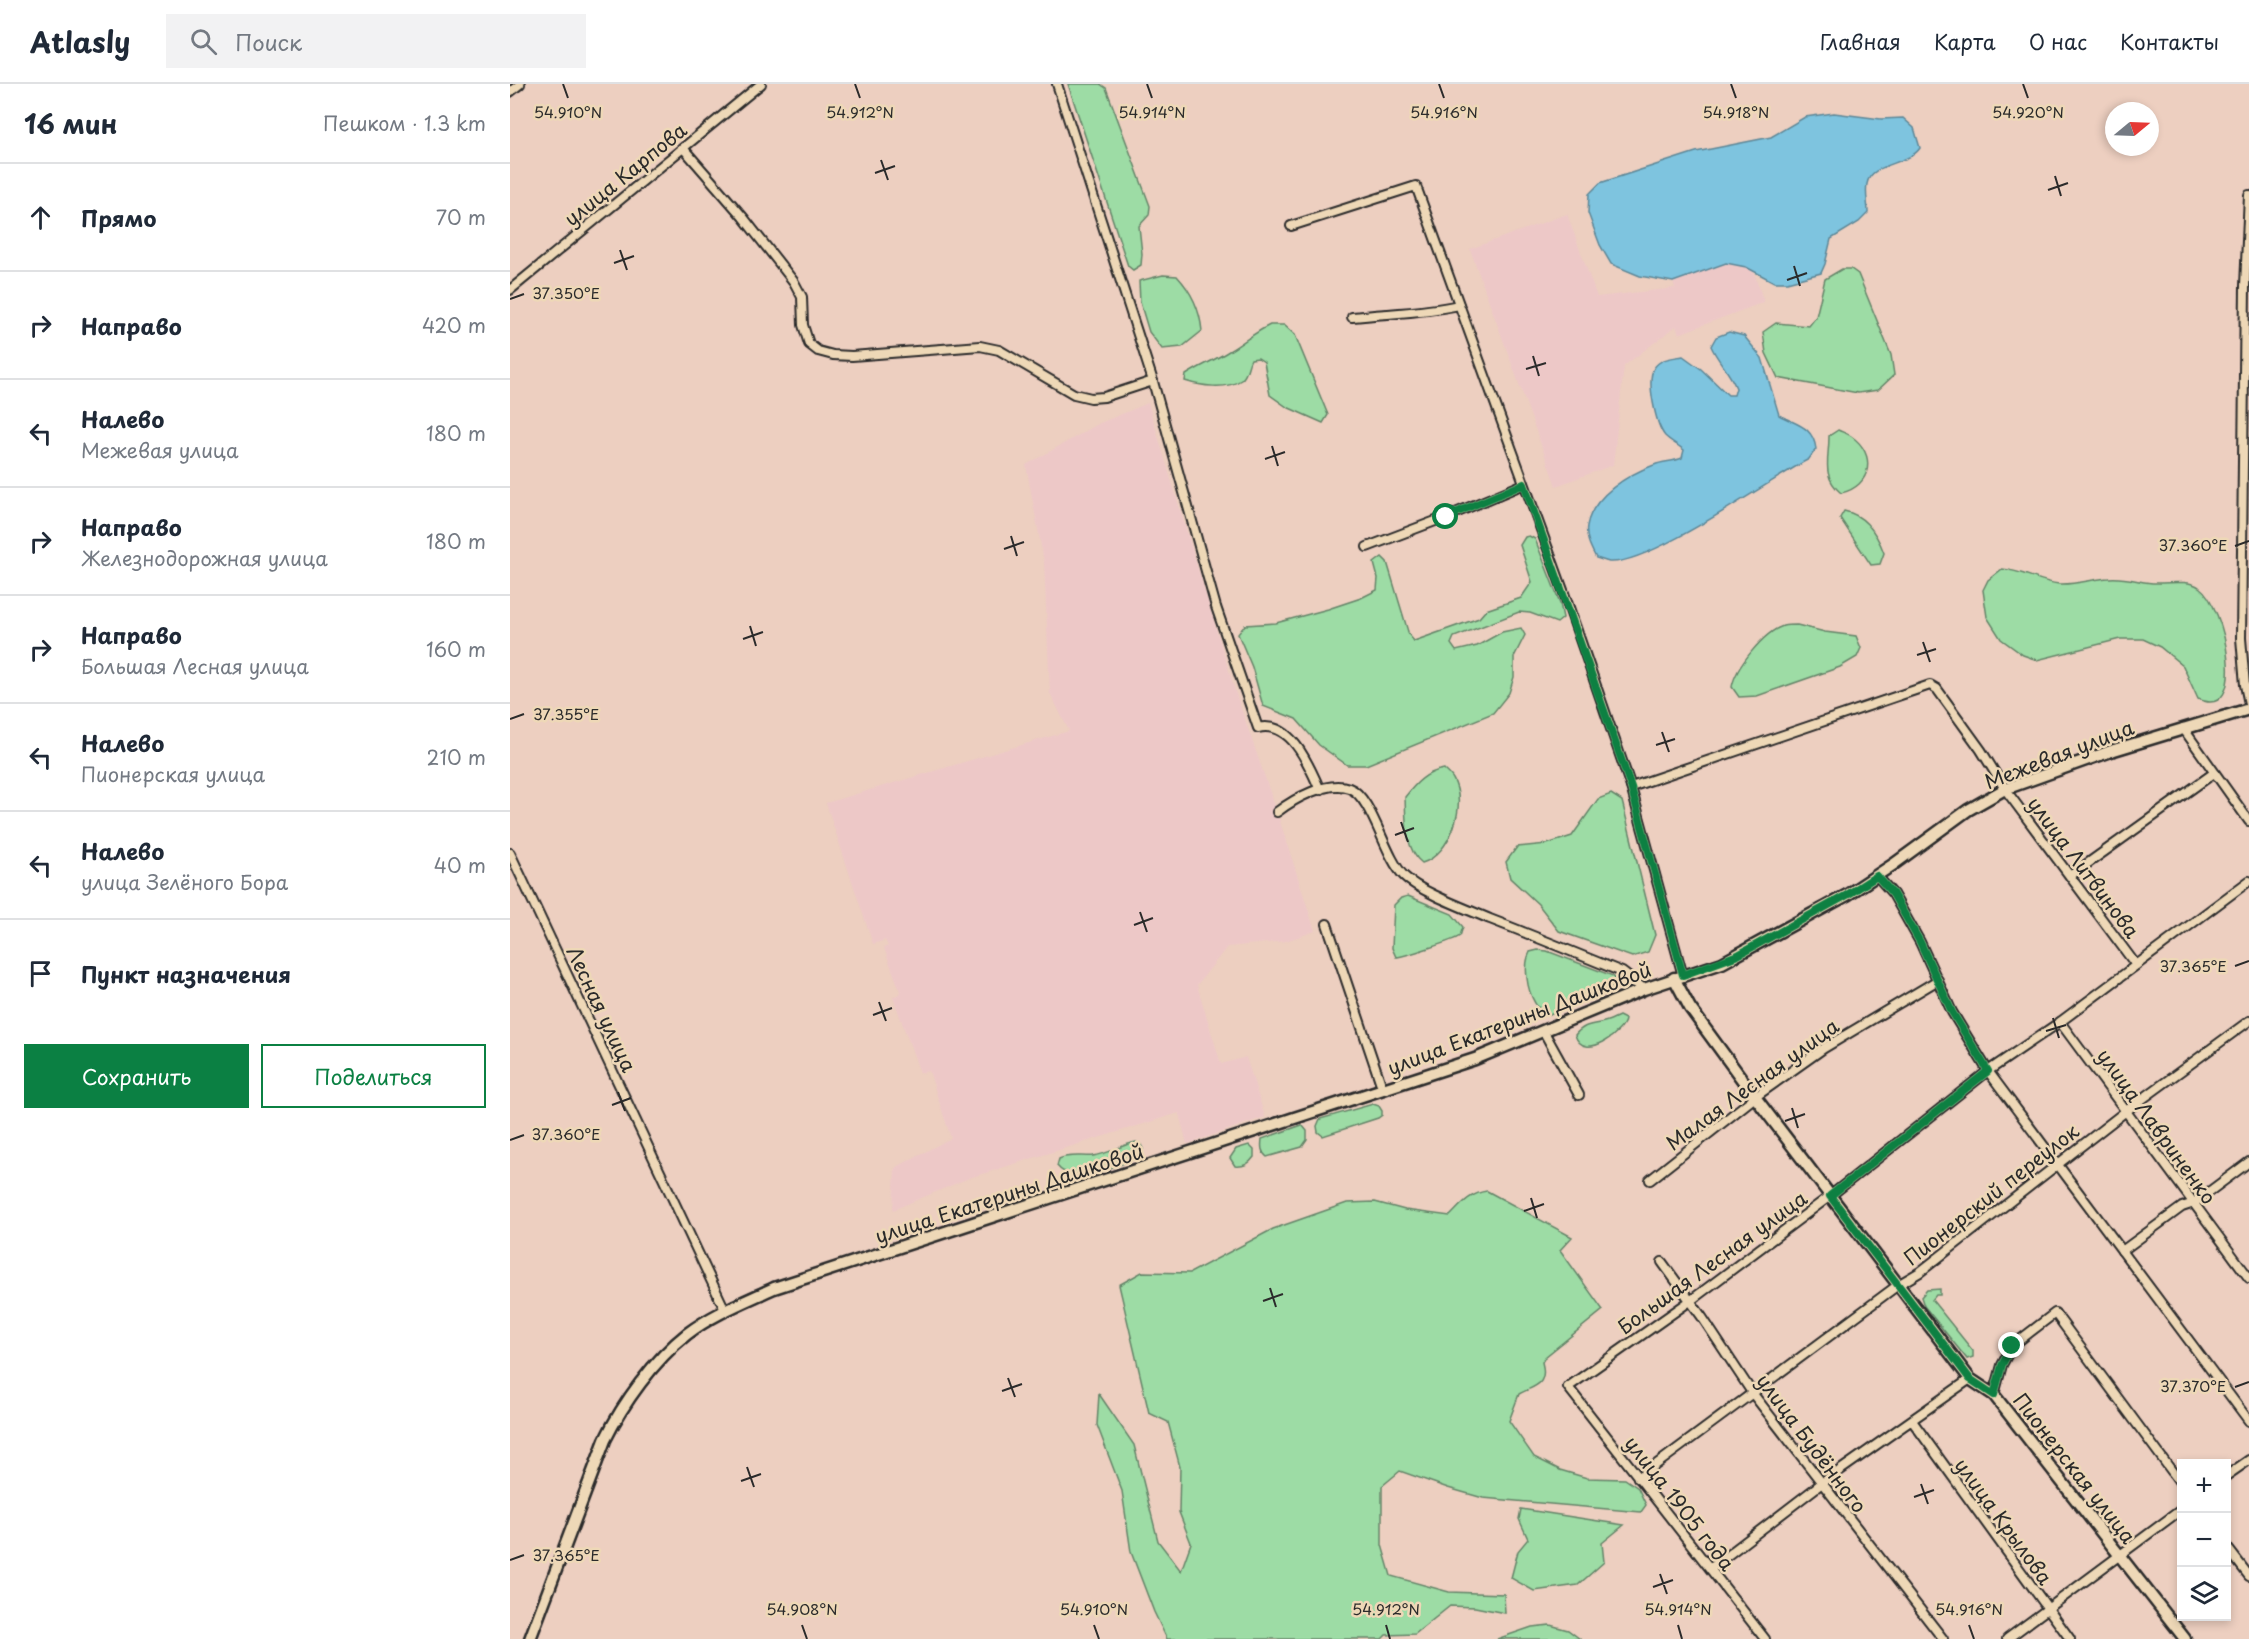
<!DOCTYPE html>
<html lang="ru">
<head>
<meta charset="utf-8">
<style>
  :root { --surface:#fff; --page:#f2f2f3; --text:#1f2937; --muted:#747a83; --line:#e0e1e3; --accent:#0b8043 }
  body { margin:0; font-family:"Playpen Sans",sans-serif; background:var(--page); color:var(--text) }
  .controls { position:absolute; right:18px; bottom:18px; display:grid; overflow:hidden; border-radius:0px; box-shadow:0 3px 9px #0003 }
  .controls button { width:54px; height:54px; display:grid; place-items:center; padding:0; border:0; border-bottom:2px solid var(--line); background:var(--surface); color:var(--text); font:30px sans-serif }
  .compass { position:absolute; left:1595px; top:18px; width:54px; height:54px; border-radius:50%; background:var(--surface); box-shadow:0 3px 9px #0003; rotate:71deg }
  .stop { position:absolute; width:18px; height:18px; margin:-14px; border:4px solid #0b8043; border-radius:50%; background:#fff }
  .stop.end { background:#0b8043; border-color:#fff; box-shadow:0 2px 6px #0008 }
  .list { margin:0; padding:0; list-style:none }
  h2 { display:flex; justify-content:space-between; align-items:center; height:78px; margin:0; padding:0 24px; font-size:26px }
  h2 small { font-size:20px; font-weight:400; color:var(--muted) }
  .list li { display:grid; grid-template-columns:39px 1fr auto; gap:18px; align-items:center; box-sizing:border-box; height:108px; padding:0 24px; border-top:2px solid var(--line) }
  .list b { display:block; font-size:22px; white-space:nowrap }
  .list p { margin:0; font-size:20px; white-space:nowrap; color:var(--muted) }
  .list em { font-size:20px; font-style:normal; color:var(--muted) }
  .actions { display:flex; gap:12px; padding:18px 24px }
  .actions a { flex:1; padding:14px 0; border:2px solid var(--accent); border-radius:0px; text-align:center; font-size:21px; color:var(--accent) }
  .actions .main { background:var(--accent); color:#fff }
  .icon { flex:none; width:33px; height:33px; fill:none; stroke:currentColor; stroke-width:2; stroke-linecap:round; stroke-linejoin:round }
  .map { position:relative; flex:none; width:1739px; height:1555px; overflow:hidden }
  header { display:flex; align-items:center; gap:36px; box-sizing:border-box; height:84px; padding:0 30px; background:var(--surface); border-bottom:2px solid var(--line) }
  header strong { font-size:28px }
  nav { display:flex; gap:33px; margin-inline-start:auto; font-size:21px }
  .search { width:420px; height:54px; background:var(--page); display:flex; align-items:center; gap:15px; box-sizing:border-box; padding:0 21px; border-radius:0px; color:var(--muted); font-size:22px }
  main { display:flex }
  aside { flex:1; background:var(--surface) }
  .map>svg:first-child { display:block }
  .built { fill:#edc8c7 }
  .green { fill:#9ddca5; stroke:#648468; stroke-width:1.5 }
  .water { fill:#7ec4df; stroke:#5d8797; stroke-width:1.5 }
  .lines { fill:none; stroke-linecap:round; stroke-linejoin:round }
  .street-casing { stroke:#2b2b2b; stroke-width:12 }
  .secondary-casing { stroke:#2b2b2b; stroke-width:15 }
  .street { stroke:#eed8b7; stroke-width:8 }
  .secondary { stroke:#eed8b7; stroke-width:10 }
  .route { stroke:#0b8043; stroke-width:8 }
  .ticks { fill:none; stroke:#2b2b2b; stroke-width:2 }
  .labels { text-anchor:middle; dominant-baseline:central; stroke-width:5; stroke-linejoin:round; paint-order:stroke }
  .street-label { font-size:20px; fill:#2b2b2b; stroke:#eed8b7 }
  .ticks-label { font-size:15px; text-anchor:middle; fill:#2b2b2b; stroke:#eed8b7; stroke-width:5; stroke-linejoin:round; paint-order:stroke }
</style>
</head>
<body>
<header>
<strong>Atlasly</strong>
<div class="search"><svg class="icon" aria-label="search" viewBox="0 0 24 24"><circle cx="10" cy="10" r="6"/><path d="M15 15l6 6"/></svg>Поиск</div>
<nav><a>Главная</a><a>Карта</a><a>О нас</a><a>Контакты</a></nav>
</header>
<main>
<aside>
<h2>16 мин<small>Пешком · 1.3 km</small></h2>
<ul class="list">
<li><svg class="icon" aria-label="ahead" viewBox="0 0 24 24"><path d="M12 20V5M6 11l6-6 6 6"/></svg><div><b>Прямо</b></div><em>70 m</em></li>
<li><svg class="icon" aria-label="right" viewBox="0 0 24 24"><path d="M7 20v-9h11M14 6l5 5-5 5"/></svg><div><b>Направо</b></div><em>420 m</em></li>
<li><svg class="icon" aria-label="left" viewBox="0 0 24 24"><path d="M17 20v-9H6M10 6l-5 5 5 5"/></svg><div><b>Налево</b><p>Межевая улица</p></div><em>180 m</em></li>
<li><svg class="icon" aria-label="right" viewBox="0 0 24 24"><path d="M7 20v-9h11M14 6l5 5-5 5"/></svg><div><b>Направо</b><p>Железнодорожная улица</p></div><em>180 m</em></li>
<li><svg class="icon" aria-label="right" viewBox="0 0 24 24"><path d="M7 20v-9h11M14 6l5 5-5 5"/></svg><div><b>Направо</b><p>Большая Лесная улица</p></div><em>160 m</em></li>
<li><svg class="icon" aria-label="left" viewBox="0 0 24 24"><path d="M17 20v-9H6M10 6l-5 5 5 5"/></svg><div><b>Налево</b><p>Пионерская улица</p></div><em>210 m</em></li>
<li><svg class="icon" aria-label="left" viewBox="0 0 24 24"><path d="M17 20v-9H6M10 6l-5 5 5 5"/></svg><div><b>Налево</b><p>улица Зелёного Бора</p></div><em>40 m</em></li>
<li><svg class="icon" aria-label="arrive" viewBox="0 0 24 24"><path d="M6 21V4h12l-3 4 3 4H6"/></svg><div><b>Пункт назначения</b></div></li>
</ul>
<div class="actions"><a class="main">Сохранить</a><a>Поделиться</a></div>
</aside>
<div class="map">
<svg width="1739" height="1555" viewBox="0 0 1739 1555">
  <rect width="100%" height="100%" fill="#edcfc0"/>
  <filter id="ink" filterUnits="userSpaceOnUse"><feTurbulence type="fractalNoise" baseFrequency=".0167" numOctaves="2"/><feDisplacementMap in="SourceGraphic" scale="12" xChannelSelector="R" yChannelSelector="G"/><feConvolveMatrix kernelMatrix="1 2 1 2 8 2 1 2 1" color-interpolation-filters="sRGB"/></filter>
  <g filter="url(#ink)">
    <g class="built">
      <path d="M1057,130L1087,213L1165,204L1163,198L1216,179L1236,183L1243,186L1254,218L1169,250L1166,242L1114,282L1103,381L1046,402L960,165Z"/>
      <path d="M638,319L725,607L767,728L805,847L776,857L717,863L687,901L711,980L736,973L755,1033L677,1060L669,1029L459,1094L383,1126L385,1084L441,1054L419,987L410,989L383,913L391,909L374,864L378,862L375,856L363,860L316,719L559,647L540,609L534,478L516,381L590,339Z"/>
    </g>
    <g class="green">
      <path d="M558,0H590L596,4L640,122L639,131L629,142L632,170L631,181L623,186L618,182Z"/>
      <path d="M1332,185H1341L1348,190L1381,271L1384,291L1368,306L1348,309L1268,294L1256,269L1253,248L1266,239L1299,242L1306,233L1315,195Z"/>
      <path d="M653,191L667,192C681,207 690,226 692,247L672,263L652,265L639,248L630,218L629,197Z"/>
      <path d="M760,241H774L785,251L818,331L813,339L777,323L760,311L754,278L748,274L741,275C737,282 738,291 731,296C717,306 690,302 675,297L676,291C690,282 705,276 719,267C733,259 745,248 760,241Z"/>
      <path d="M1328,346C1332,348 1338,350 1341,352C1367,370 1362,402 1331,409C1311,392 1319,376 1319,352Z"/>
      <path d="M1334,427C1355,431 1367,450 1374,469L1370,480L1361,481L1330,434Z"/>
      <path d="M1019,452L1025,455L1050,519L1053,534L1047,539L1020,529L1009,528L944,553L941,560L946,567L967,562L992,548L1011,544L1015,551L1004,573V593L999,609L983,629L856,681H837L809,661L786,635L753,622L742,583L728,550L735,541L766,539L818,525L851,514L867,506L868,494L864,479L872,473L877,478L899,551L904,557L969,534L976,526L1011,514L1022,498L1010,461L1015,453Z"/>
      <path d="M1492,485C1511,486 1529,498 1549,500C1566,501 1582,495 1599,494C1617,492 1633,500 1649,499C1661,499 1678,496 1689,503C1716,522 1739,638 1688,615L1673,582L1650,563L1633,555H1610L1527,576L1513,571L1491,555L1477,533L1473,506L1478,496Z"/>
      <path d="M1287,541L1315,548L1346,552L1351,564L1347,573L1330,583L1247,612L1229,613L1222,603C1225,584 1254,548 1273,542C1277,541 1283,541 1287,541Z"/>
      <path d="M934,685C937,688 941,691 943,695C958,720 940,771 912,779C894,765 896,733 895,713C906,699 916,688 934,685Z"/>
      <path d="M1101,710L1112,717L1145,851L1138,868L1122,873L1049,847L1028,820L1000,794L996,778L1007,763L1037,760L1062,752L1088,715Z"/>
      <path d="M898,812L942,830L953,843C952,845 951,850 950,852C945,856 893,873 886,873L882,864L884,821L891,814Z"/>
      <path d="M1028,866L1037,867L1103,892L1107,898V901L1040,931C1034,928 1028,925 1025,919C1017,906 1013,881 1020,868Z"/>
      <path d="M1109,932L1115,935C1115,947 1074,979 1065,951C1074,940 1081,941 1094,938C1099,937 1104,934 1109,932Z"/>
      <path d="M863,1020L869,1022L872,1027V1031L868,1034L813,1052L808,1048L807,1042L810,1035Z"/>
      <path d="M792,1041L797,1047V1056L792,1063L757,1073C751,1068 751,1063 752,1055Z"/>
      <path d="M626,1058L631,1061L633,1065C625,1081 580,1090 563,1090C556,1090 551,1087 547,1082L549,1075C559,1070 572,1073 583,1072C599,1070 611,1061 626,1058Z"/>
      <path d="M739,1061L744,1066V1073C739,1080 734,1083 725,1082L720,1074L726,1065Z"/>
      <path d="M977,1107L1062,1153L1050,1166L1093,1226L1035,1273L1032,1278C1038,1301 1026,1301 1009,1310L999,1337L1024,1373L1050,1386L1077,1394L1115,1395L1128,1404L1136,1421L1131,1428L973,1414L938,1404L890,1387L872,1402V1461L881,1492L939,1508L994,1510L995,1529L965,1523L940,1522L905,1550L876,1551L872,1555H657L644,1528L621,1468L612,1407L587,1341L589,1310L624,1361L648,1457L671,1487L681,1459L669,1428L670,1383L658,1338L639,1329L609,1201L632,1188L680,1189L763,1145L837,1119L865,1118L895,1126L940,1132C951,1121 960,1109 977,1107Z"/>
      <path d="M1430,1205V1211H1426L1422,1216L1463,1267V1273L1457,1275L1414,1222L1411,1213L1417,1206Z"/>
      <path d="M1011,1425L1114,1441L1092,1459L1094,1478L1068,1501L1024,1507L1001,1494L1008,1467L1018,1455L1009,1435Z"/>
      <path d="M1040,1541L1058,1546L1070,1555H987L1022,1543Z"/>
    </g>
    <g class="water">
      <path d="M1324,29L1371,35L1393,34L1404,44L1410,64C1399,81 1360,79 1357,100C1355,109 1358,120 1358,129L1349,138L1321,155L1315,180L1311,189L1277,198H1264L1236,183L1216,179L1163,198L1130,192L1101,180L1090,161L1078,129L1079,110L1090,99L1186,68L1261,53L1295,33Z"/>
      <path d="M1219,248L1234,252L1252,274L1269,331C1287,341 1303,342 1306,365L1299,375C1258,397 1140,481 1099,478C1095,477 1090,475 1086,474C1081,464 1075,453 1077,442C1082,412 1119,390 1144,381C1153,377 1163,378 1172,374L1174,366C1168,361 1160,357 1155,352C1146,341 1136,297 1144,284C1150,274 1162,274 1173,272L1191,285L1218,311H1224L1226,304C1220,288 1208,278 1201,262L1206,253Z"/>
    </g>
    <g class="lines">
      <g class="street-casing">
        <g id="street">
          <path d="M547,0L642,294L706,523L748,644C781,636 799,681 810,706"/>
          <path d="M0,8L10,0"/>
          <path d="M173,64L233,133L284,198L292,213L293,241L299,260L308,267L323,271L342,272L470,262L489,266L564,310L581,314L594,313L643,297"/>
          <path d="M1739,111L1735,202L1731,554L1735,601L1739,620"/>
          <path d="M781,142L906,102L1053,506L1121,703L1173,892"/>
          <path d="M0,206L251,0"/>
          <path d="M842,233C878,229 914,229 949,221"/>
          <path d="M857,463L936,433L1014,400"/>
          <path d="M1673,644L1739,737"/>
          <path d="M1121,703L1420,601L1427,605L1471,666L1495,705L1626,881"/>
          <path d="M767,728C784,715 817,696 839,704C862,712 874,772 894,792C910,808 957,825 980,835C1024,852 1068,870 1112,888L1134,905"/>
          <path d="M0,769L215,1226"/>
          <path d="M1367,792L1383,810L1410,858L1442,928L1478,987L1739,1337"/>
          <path d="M1560,792L1704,689"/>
          <path d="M817,840L873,1006"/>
          <path d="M1550,938L1739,1194"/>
          <path d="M1034,948L1069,1011"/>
          <path d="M1140,1096L1245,1013L1314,964L1428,896"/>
          <path d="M1612,1167L1672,1123L1684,1119L1739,1078"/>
          <path d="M1152,1178L1192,1233L1243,1310L1433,1555"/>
          <path d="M1484,1311L1492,1281L1502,1262L1545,1229L1672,1401"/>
          <path d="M1403,1338L1560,1555"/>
          <path d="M1716,1392L1739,1376"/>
          <path d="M1128,1394L1388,1201L1410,1188L1616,1027L1739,937"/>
          <path d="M1716,1462L1739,1492"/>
          <path d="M1201,1484L1312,1399L1460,1295"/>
          <path d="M1255,1555L1058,1303L1180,1217L1320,1112L1478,987L1550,938L1739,797"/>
          <path d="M1497,1555L1672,1425"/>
        </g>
      </g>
      <g class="secondary-casing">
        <g id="secondary">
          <path d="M1164,894L1180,924L1245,1013L1460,1295L1484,1311L1675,1555"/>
          <path d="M20,1555L95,1356C113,1319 144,1276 177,1250C203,1230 234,1218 264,1204L965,975L1134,905L1212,879L1337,811L1384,780L1458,726L1495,705L1604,666L1739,625"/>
        </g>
      </g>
      <use href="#street" class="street"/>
      <use href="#secondary" class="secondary"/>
    </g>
  </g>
  <g class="lines" filter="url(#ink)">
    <path class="route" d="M936,433L1014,400L1121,703L1173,891L1228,871L1337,811L1367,792L1383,810L1410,858L1442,928L1478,987L1320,1112L1460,1295L1484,1311L1492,1281L1502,1262"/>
  </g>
  <path class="ticks" d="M53,0L58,14M345,0L350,14M637,0L642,14M929,0L934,14M1221,0L1226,14M1513,0L1518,14M371,76L378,96M365,89L385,82M1545,92L1551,112M1538,106L1558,99M110,166L117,186M104,179L124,172M1284,182L1290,202M1277,196L1297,189M0,215L14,210M1023,272L1029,292M1016,285L1036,279M762,362L768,382M755,375L775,368M501,452L507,472M1725,462L1739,457M494,465L514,458M240,542L246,562M233,555L253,548M1413,558L1420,578M1407,571L1426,565M0,635L14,630M1152,648L1159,668M1146,661L1165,655M891,738L898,758M885,751L904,744M630,828L637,848M624,841L643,834M1725,882L1739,877M369,918L376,937M363,931L382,924M1543,934L1549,954M1536,947L1556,941M108,1008L115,1027M102,1021L121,1014M1282,1024L1288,1044M1275,1037L1295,1030M0,1056L14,1051M1021,1114L1027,1134M1014,1127L1034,1120M760,1204L766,1223M753,1217L773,1210M498,1294L505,1313M1725,1303L1739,1298M492,1307L512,1300M237,1383L244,1403M231,1397L251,1390M1411,1400L1418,1420M1404,1413L1424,1406M0,1476L14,1471M1150,1490L1157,1510M1143,1503L1163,1496M292,1541L297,1555M584,1541L589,1555M876,1541L880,1555M1168,1541L1172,1555M1459,1541L1464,1555"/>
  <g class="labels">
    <g class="street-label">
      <text transform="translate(115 90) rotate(-39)">улица Карпова</text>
      <text transform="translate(1549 670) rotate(-21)">Межевая улица</text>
      <text transform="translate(1574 783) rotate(53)">улица Литвинова</text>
      <text transform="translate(92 925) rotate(65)">Лесная улица</text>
      <text transform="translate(1009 934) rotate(-21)">улица Екатерины Дашковой</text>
      <text transform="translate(1242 1000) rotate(-36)">Малая Лесная улица</text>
      <text transform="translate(1647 1042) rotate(54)">улица Лавриненко</text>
      <text transform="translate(499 1109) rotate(-18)">улица Екатерины Дашковой</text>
      <text transform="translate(1481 1110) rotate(-38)">Пионерский переулок</text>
      <text transform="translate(1202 1178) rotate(-36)">Большая Лесная улица</text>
      <text transform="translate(1302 1359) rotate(53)">улица Будённого</text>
      <text transform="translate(1565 1384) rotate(52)">Пионерская улица</text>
      <text transform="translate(1170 1419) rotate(52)">улица 1905 года</text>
      <text transform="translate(1494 1437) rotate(54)">улица Крылова</text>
    </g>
  </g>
  <g class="ticks-label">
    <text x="58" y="34">54.910°N</text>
    <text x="350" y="34">54.912°N</text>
    <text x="642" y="34">54.914°N</text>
    <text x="934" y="34">54.916°N</text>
    <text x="1226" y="34">54.918°N</text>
    <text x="1518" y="34">54.920°N</text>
    <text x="56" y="215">37.350°E</text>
    <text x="1683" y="467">37.360°E</text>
    <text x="56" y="636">37.355°E</text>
    <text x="1683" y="888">37.365°E</text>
    <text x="56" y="1056">37.360°E</text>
    <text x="1683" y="1308">37.370°E</text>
    <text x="56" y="1477">37.365°E</text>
    <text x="292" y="1531">54.908°N</text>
    <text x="584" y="1531">54.910°N</text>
    <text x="876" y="1531">54.912°N</text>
    <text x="1168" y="1531">54.914°N</text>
    <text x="1459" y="1531">54.916°N</text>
  </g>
</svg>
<div class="controls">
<button>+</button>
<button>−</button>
<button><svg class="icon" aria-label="layers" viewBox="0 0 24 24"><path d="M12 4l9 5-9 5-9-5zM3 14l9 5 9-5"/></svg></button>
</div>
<svg class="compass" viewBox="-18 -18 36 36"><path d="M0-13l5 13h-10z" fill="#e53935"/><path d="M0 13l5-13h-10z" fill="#747a83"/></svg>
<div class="stop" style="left:936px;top:433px"></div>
<div class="stop end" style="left:1502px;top:1262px"></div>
</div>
</main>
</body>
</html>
